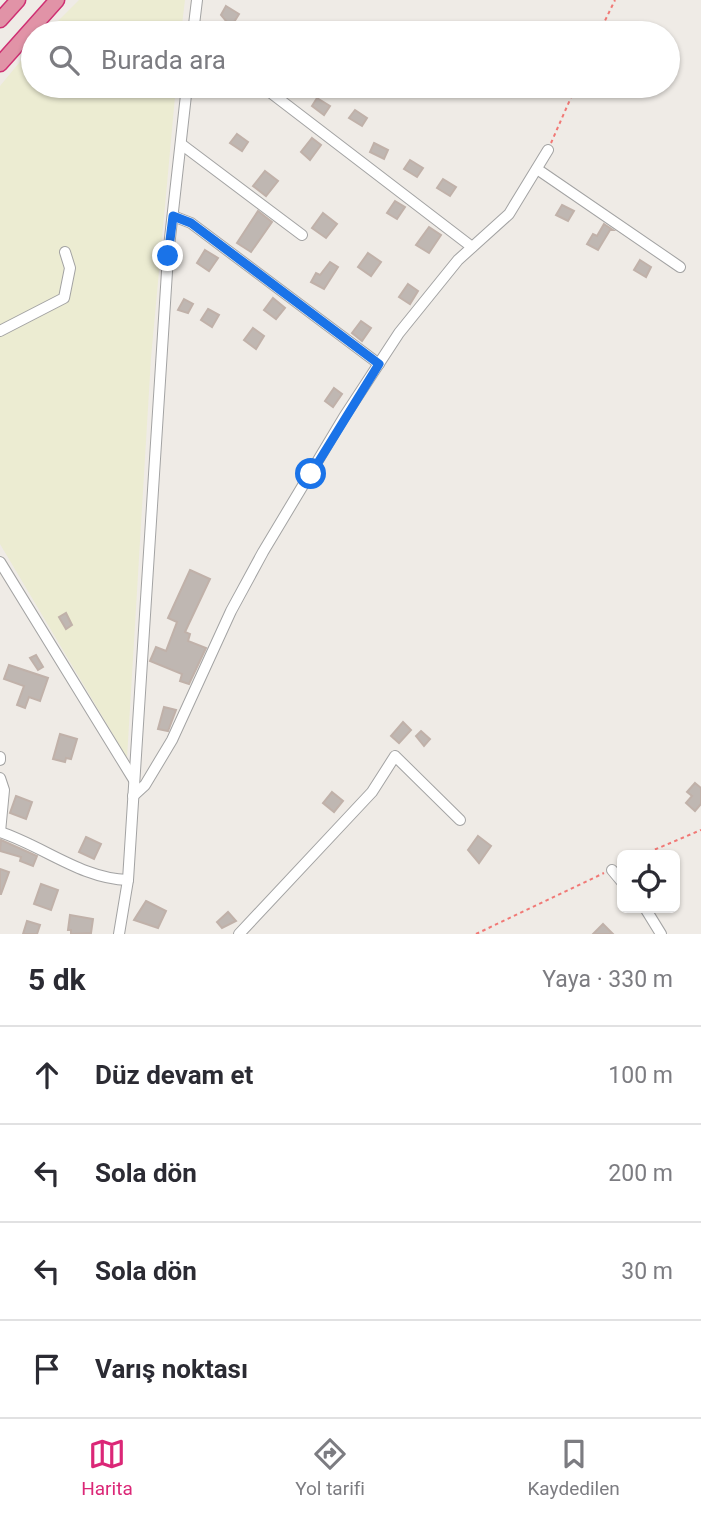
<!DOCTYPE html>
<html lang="tr">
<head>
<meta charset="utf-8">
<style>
  :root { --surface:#fff; --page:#f2f2f3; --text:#2b2b33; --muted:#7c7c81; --line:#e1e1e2; --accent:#db2777 }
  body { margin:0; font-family:Roboto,sans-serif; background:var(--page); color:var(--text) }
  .controls { position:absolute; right:21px; bottom:21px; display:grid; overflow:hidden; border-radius:10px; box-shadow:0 2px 5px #0004 }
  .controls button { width:63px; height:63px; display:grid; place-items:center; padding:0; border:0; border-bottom:2px solid var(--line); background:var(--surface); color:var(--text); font:35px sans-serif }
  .stop { position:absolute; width:21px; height:21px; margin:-16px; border:5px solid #1a73e8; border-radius:50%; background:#fff }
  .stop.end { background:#1a73e8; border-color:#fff; box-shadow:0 2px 7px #0008 }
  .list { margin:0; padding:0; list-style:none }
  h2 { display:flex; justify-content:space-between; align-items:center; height:91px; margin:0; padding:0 28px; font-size:30px }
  h2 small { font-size:23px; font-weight:400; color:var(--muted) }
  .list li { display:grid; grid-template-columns:46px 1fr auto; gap:21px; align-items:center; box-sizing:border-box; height:98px; padding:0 28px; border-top:2px solid var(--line) }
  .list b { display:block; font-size:26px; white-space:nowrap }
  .list em { font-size:23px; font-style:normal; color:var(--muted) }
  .icon { flex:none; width:38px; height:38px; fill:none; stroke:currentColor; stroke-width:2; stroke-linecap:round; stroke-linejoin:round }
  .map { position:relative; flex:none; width:701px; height:934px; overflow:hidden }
  .search { position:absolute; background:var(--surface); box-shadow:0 2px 5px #0004; left:21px; right:21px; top:21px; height:77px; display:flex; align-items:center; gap:18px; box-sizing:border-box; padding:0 24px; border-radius:38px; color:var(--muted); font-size:26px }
  .sheet { height:483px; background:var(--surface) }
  nav { display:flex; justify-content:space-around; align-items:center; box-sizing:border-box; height:98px; border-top:2px solid var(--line); background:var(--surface); font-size:19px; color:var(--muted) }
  nav a { display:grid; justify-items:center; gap:4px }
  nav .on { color:var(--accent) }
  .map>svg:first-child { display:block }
  .farmland { fill:#ececd2 }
  .building { fill:#bfb7b2; stroke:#c0b1a9; stroke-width:2 }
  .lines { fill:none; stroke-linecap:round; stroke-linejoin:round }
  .minor-casing { stroke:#a3a3a3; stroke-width:12 }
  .highway-casing { stroke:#cf3073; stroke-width:17 }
  .path { stroke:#f17875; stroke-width:2; stroke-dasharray:3.5 3.5; stroke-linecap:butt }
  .minor { stroke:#fff; stroke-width:10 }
  .highway { stroke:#e193a7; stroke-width:14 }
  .route { stroke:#1a73e8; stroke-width:9 }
</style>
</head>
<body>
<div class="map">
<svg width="701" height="934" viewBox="0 0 701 934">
  <rect width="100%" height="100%" fill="#efebe6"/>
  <g class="farmland">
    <path d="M79,0H185L181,33H46Z"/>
    <path d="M33,46V86H176L151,358L127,758L0,544V86Z"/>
  </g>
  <g class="building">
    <path d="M226,6L239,14L231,27L221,15Z"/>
    <path d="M317,98L330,106L324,115L312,106Z"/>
    <path d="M355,110L367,118L362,126L349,118Z"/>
    <path d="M237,134L248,142L242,151L230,143Z"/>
    <path d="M312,138L321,145L310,160L301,152Z"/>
    <path d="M374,143L388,150L384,159L370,152Z"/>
    <path d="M410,160L423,168L417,177L404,169Z"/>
    <path d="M265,171L278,181L266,196L253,186Z"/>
    <path d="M443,179L456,187L450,196L437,188Z"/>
    <path d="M395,201L405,207L397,219L387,213Z"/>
    <path d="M562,205L574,211L568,221L556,215Z"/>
    <path d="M258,211L272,222L251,252L237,243Z"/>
    <path d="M323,213L337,224L326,238L312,228Z"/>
    <path d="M604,224L613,230H610L598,250L587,244L593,234L597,236Z"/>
    <path d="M429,227L441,235L429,253L416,245Z"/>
    <path d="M205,250L218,258L209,271L197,263Z"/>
    <path d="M368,253L381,262L371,276L358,267Z"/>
    <path d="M640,260L651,267L646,277L634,270Z"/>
    <path d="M330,262L338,267L324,289L311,282L316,273L320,275Z"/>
    <path d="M408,284L418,291L410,304L399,297Z"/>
    <path d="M273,298L285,308L276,319L264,310Z"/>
    <path d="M184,299L193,304L188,313L178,310Z"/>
    <path d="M208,309L219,315L212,327L201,320Z"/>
    <path d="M361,321L371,328L362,341L352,333Z"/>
    <path d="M253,328L264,336L256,349L244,340Z"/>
    <path d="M334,388L342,394L333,407L325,401Z"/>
    <path d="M190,570L210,579L185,632L190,634L188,641L206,648L189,684L180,681L182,674L150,661L156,647L166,651L177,622L168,618Z"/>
    <path d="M66,613L72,625L66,629L59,617Z"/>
    <path d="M36,655L43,667L38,670L30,658Z"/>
    <path d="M9,665L48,678L40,701L29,697L25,708L17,705L24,686L4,679Z"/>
    <path d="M164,707L176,710L168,731L158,729Z"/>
    <path d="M403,722L411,730L399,743L391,736Z"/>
    <path d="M421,731L430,739L424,746L416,736Z"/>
    <path d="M60,734L77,739L71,759L66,758L65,762L53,759Z"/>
    <path d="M695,783L701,788V804L695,811L686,803L692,796L687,792Z"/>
    <path d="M332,792L343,801L334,812L323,803Z"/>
    <path d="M16,796L32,802L26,819L10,813Z"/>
    <path d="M478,836L491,846L479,863L468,850Z"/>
    <path d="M86,837L101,844L94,859L79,852Z"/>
    <path d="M1,840L37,856L33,866L20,861L21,857L0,851Z"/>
    <path d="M0,869L9,872L1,894H0Z"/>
    <path d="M41,884L58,890L51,910L34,904Z"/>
    <path d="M146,901L166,911L158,928L134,920Z"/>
    <path d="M228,912L236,921L222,928L217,922Z"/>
    <path d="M70,915L93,919L91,933L71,934V930H68Z"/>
    <path d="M27,921L40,925L37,934H23Z"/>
    <path d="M603,924L613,934H593Z"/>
  </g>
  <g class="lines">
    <g class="minor-casing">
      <g id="minor">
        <path d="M193,33L197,0"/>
        <path d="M262,86L472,247"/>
        <path d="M181,144L302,235"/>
        <path d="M537,169L680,267"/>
        <path d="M173,216L191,223L379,364"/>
        <path d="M0,331L64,298L70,268L65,252"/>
        <path d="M0,562L134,780"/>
        <path d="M0,757V760"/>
        <path d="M0,778L4,790L0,832"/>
        <path d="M133,796L145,785L172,740L231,611L263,552L344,417L399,333L458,260L509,214L548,150"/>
        <path d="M0,832C43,846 82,879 128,880"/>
        <path d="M612,870L622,882"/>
        <path d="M645,908L661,934"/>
        <path d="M119,934L128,880L168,256L187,86"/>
        <path d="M239,934L372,792L395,756L460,820"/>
      </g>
    </g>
    <g class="highway-casing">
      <g id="highway">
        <path d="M0,20L18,0"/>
        <path d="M0,64L57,0"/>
      </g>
    </g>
    <g class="path">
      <path d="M599,33L615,0"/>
      <path d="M551,143L576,86"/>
      <path d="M642,855L701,830"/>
      <path d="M476,934L604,873"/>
    </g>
    <use href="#minor" class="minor"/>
    <use href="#highway" class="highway"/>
  </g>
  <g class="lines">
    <path class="route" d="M168,256L173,216L191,223L379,364L311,474"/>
  </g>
</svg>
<div class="controls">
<button><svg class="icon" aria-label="locate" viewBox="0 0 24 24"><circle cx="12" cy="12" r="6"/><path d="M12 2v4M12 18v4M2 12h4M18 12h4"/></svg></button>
</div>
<div class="stop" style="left:311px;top:474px"></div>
<div class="stop end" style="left:168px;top:256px"></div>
<div class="search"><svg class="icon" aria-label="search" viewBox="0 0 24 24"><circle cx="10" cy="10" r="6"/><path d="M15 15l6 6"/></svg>Burada ara</div>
</div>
<section class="sheet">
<h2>5 dk<small>Yaya · 330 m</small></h2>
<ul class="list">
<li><svg class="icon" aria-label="ahead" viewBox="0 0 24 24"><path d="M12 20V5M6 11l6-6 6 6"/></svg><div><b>Düz devam et</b></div><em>100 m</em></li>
<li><svg class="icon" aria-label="left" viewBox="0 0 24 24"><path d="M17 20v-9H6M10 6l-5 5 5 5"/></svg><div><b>Sola dön</b></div><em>200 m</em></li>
<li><svg class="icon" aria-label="left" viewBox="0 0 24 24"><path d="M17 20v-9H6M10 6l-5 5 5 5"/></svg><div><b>Sola dön</b></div><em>30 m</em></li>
<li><svg class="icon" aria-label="arrive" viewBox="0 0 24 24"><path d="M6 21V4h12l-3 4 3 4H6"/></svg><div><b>Varış noktası</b></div></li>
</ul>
</section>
<nav>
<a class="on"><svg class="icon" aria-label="map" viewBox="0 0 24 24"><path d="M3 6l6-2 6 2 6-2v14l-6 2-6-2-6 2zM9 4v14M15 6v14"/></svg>Harita</a>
<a><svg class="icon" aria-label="directions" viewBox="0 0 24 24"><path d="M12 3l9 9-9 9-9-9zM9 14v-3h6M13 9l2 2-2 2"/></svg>Yol tarifi</a>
<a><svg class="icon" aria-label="saved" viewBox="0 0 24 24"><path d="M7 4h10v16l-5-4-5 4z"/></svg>Kaydedilen</a>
</nav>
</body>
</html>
